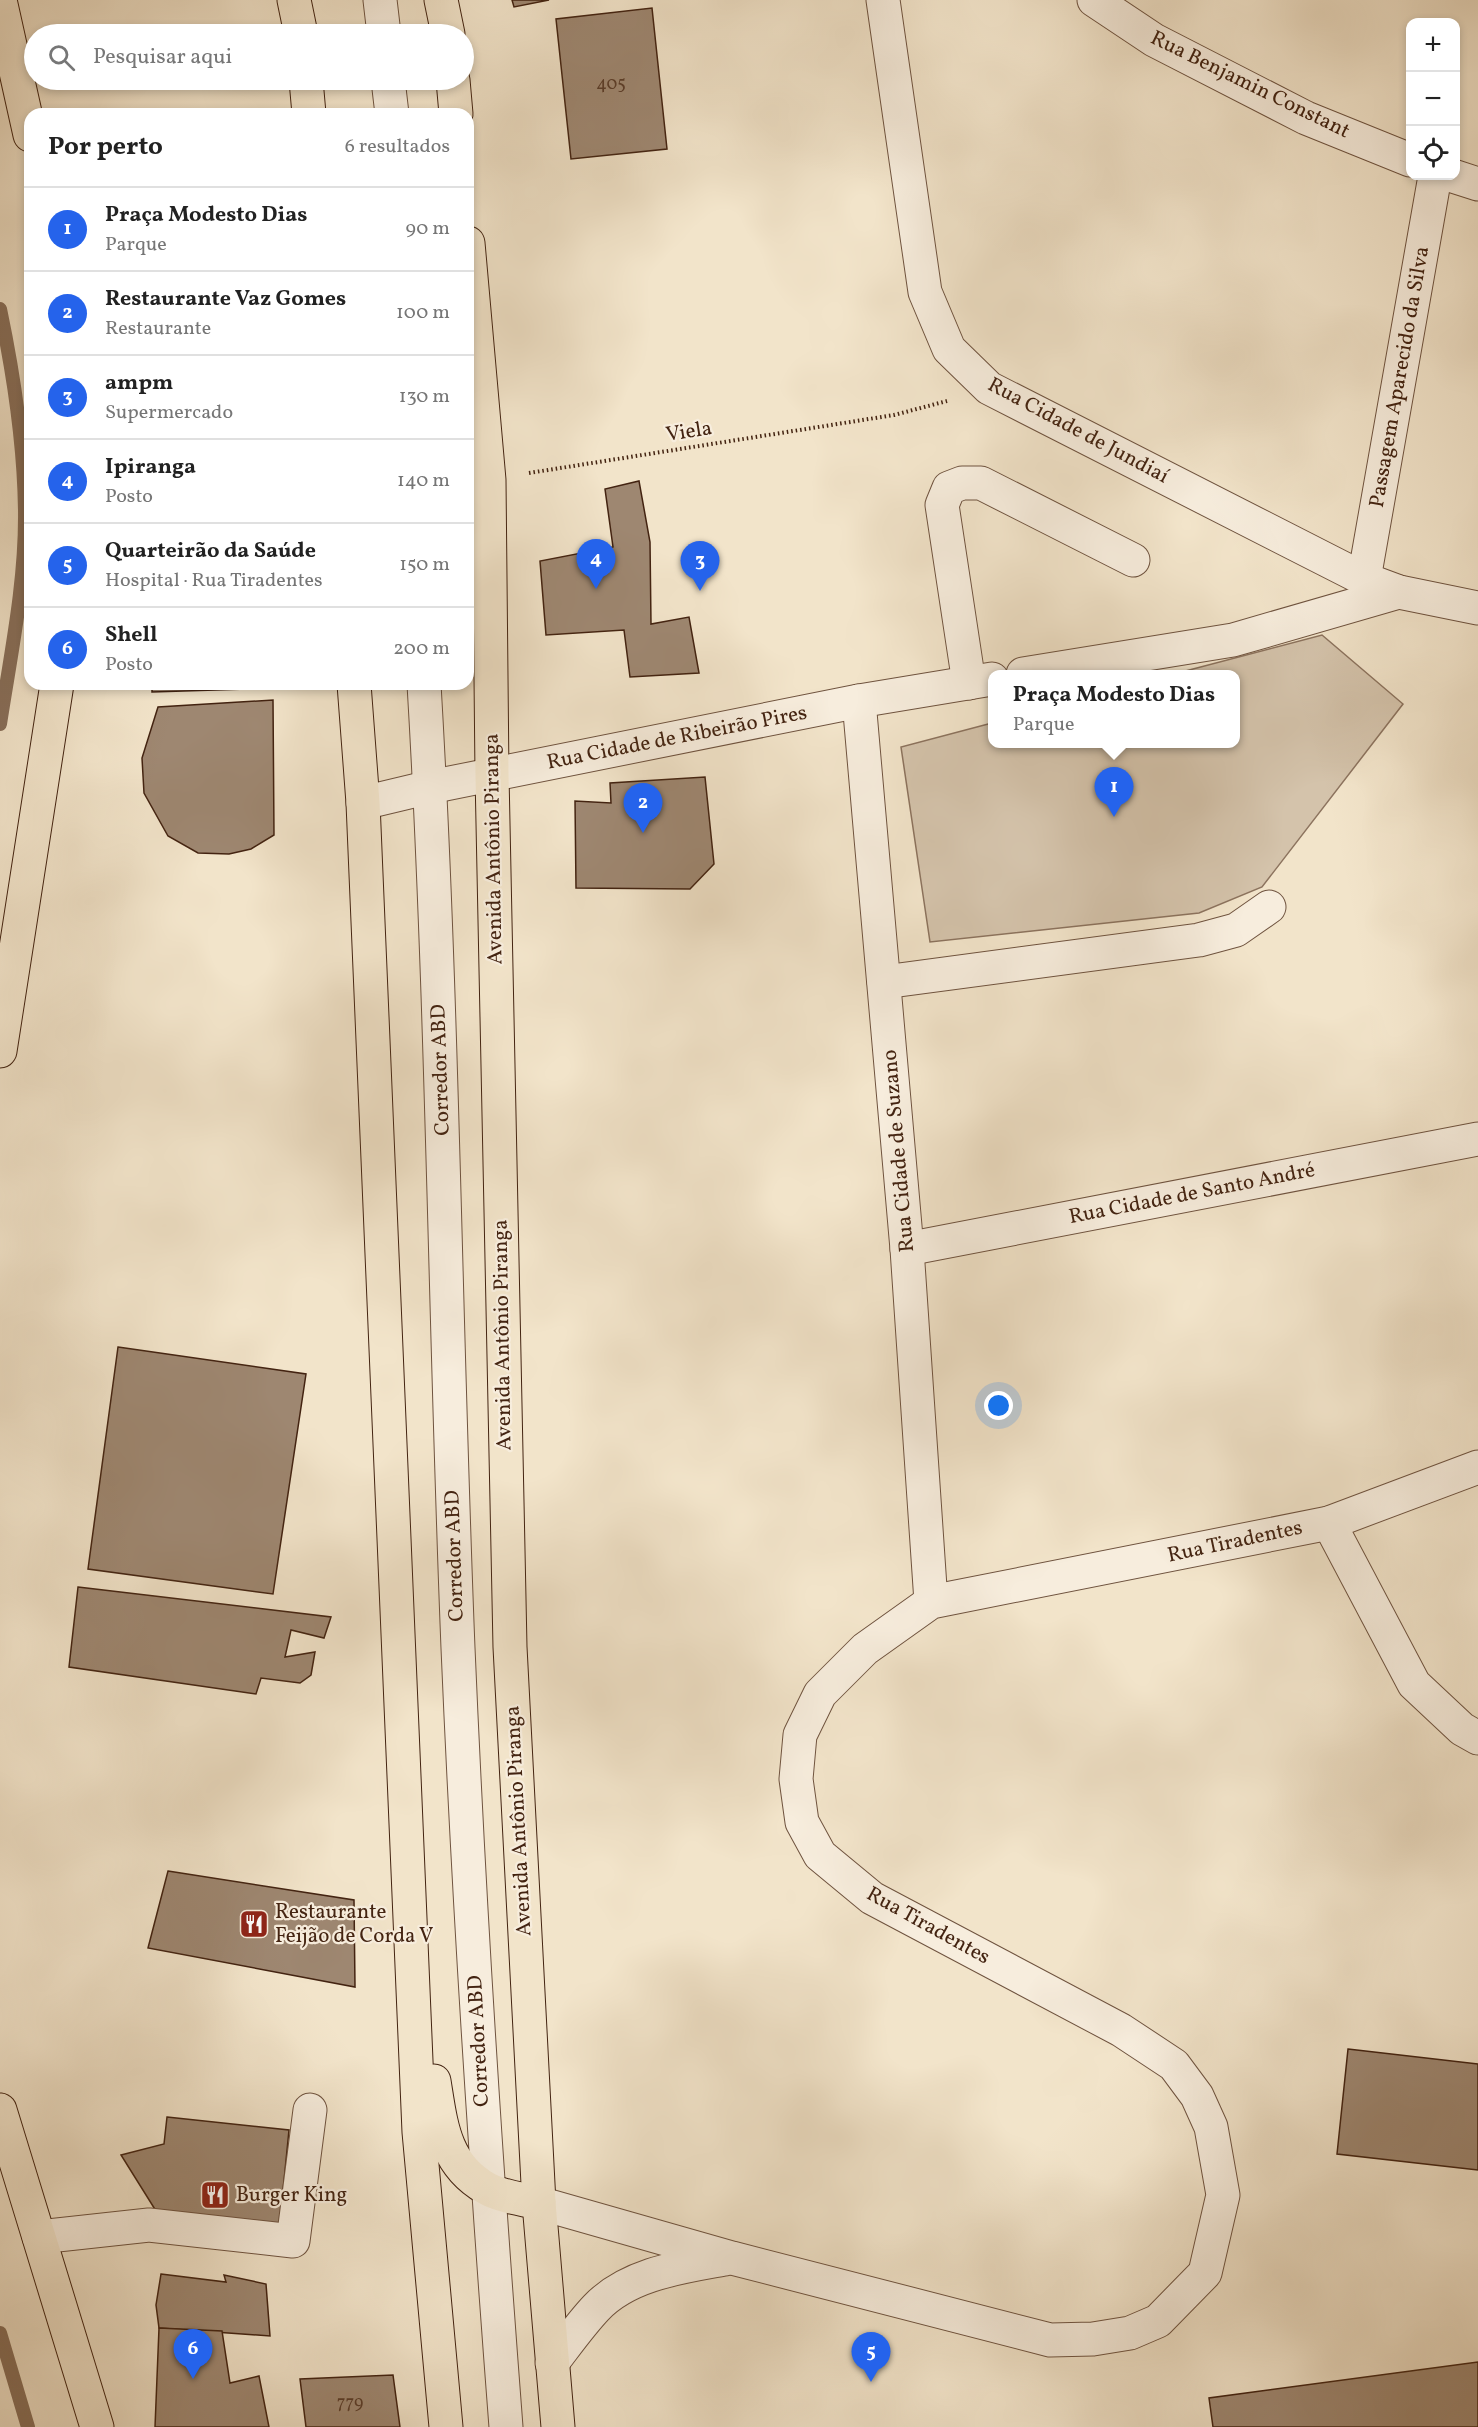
<!DOCTYPE html>
<html lang="pt">
<head>
<meta charset="utf-8">
<style>
  :root { --surface:#fff; --page:#f2f2f2; --text:#222; --muted:#767676; --line:#e0e0e0; --accent:#2563eb }
  body { margin:0; font-family:Vollkorn,serif; background:var(--page); color:var(--text) }
  .controls { position:absolute; right:18px; top:18px; display:grid; overflow:hidden; border-radius:12px; box-shadow:0 3px 9px #0003 }
  .controls button { width:54px; height:54px; display:grid; place-items:center; padding:0; border:0; border-bottom:2px solid var(--line); background:var(--surface); color:var(--text); font:30px sans-serif }
  .you { position:absolute; left:999px; top:1406px; width:21px; height:21px; margin:-15px; border:4px solid #fff; border-radius:50%; background:#1a73e8; box-shadow:0 0 0 9px #1a73e833 }
  .badge { display:grid; place-items:center; width:39px; height:39px; border-radius:50%; background:var(--accent); color:#fff; font-size:20px; font-weight:700 }
  .pin { position:absolute; translate:-50% -50px; filter:drop-shadow(0 2px 3px #0008) }
  .pin::after { content:''; position:absolute; top:32px; width:21px; height:18px; background:inherit; clip-path:polygon(0 0,100% 0,50% 100%) }
  .popup { position:absolute; left:988px; top:670px; width:252px; height:78px; box-sizing:border-box; display:grid; place-content:center; border-radius:12px; background:var(--surface); filter:drop-shadow(0 2px 4px #0005); font-size:20px; white-space:nowrap; color:var(--muted) }
  .popup b { font-size:22px; color:var(--text) }
  .popup::after { content:''; position:absolute; left:50%; top:100%; margin-left:-12px; border:12px solid transparent; border-top-color:var(--surface) }
  .list { margin:0; padding:0; list-style:none }
  h2 { display:flex; justify-content:space-between; align-items:center; height:78px; margin:0; padding:0 24px; font-size:26px }
  h2 small { font-size:20px; font-weight:400; color:var(--muted) }
  .list li { display:grid; grid-template-columns:39px 1fr auto; gap:18px; align-items:center; box-sizing:border-box; height:84px; padding:0 24px; border-top:2px solid var(--line) }
  .list b { display:block; font-size:22px; white-space:nowrap }
  .list p { margin:0; font-size:20px; white-space:nowrap; color:var(--muted) }
  .list em { font-size:20px; font-style:normal; color:var(--muted) }
  .icon { flex:none; width:33px; height:33px; fill:none; stroke:currentColor; stroke-width:2; stroke-linecap:round; stroke-linejoin:round }
  .map { position:relative; flex:none; width:1478px; height:2427px; overflow:hidden }
  .search { position:absolute; background:var(--surface); box-shadow:0 3px 9px #0003; left:24px; top:24px; width:450px; height:66px; display:flex; align-items:center; gap:15px; box-sizing:border-box; padding:0 21px; border-radius:33px; color:var(--muted); font-size:22px }
  .panel { position:absolute; background:var(--surface); box-shadow:0 3px 9px #0003; left:24px; top:108px; width:450px; height:582px; border-radius:18px }
  .map>svg:first-child { display:block }
  .green { fill:#d4c3ab; stroke:#8c735e; stroke-width:1.5 }
  .lines { fill:none; stroke-linecap:round; stroke-linejoin:round }
  .stream { stroke:#886f5a; stroke-width:14 }
  .building { fill:#9e8771; stroke:#432311; stroke-width:1.5 }
  .minor-casing { stroke:#6f533f; stroke-width:35 }
  .major-casing { stroke:#432311; stroke-width:35 }
  .path { stroke:#432311; stroke-width:4; stroke-dasharray:1.5 3; stroke-linecap:butt }
  .minor { stroke:#f7eddd; stroke-width:33 }
  .major { stroke:#f2e4ca; stroke-width:33 }
  .labels { text-anchor:middle; dominant-baseline:central; stroke-width:4.5; stroke-linejoin:round; paint-order:stroke }
  .number-label { font-size:18px; fill:#5a3c29 }
  .street-label { font-size:21px; fill:#432311; stroke:#f7eddd }
  .poi-label { font-size:21px; fill:#432311; stroke:#f7eddd; text-anchor:start }
</style>
</head>
<body>
<div class="map">
<svg width="1478" height="2427" viewBox="0 0 1478 2427">
  <rect width="100%" height="100%" fill="#f2e4ca"/>
  <filter id="stains"><feTurbulence type="fractalNoise" baseFrequency=".00333" numOctaves="4"/><feColorMatrix values="0 0 0 0 .2 0 0 0 0 .09 0 0 0 0 .02 0 0 0 .5 -.17"/></filter>
  <radialGradient id="worn" r=".72"><stop offset=".6" stop-color="#630" stop-opacity="0"/><stop offset="1" stop-color="#630" stop-opacity=".3"/></radialGradient>
  <path class="green" d="M1322,635L1403,704L1262,887L1199,913L930,942L901,747L992,723V744H1236V674H1174Z"/>
  <g class="lines">
    <g class="stream">
      <path d="M0,309C14,376 24,442 25,510C26,581 11,653 0,724"/>
      <path d="M0,2333L28,2427"/>
    </g>
  </g>
  <g class="building">
    <path d="M512,0H549L514,7Z"/>
    <path d="M652,8L667,149L571,159L556,19Z"/>
    <path d="M639,481L650,542L651,624L689,617L699,673L630,677L624,630L546,635L540,561L613,547L605,489Z"/>
    <path d="M152,684H310V687L152,692Z"/>
    <path d="M273,700L274,835L251,849L229,854L198,853L168,836L144,793L142,758L158,707Z"/>
    <path d="M705,777L714,864L690,889L576,888L575,801L611,803L610,783Z"/>
    <path d="M118,1347L306,1374L273,1594L88,1569Z"/>
    <path d="M78,1587L331,1617L324,1638L291,1630L285,1657L315,1652L311,1675L300,1683L261,1678L256,1694L69,1667Z"/>
    <path d="M168,1871L354,1900L355,1987L148,1948Z"/>
    <path d="M1348,2049L1478,2064V2170L1337,2154Z"/>
    <path d="M167,2117L289,2130L277,2252L171,2235L121,2155L164,2144Z"/>
    <path d="M161,2274L226,2282L224,2275L266,2284L270,2336L159,2328L156,2305Z"/>
    <path d="M159,2328L222,2331L230,2383L259,2376L269,2427H155Z"/>
    <path d="M1478,2362V2427H1213L1209,2398Z"/>
    <path d="M393,2375L400,2427H306L300,2379Z"/>
  </g>
  <g class="lines">
    <g class="minor-casing">
      <g id="minor">
        <path d="M380,0L384,34"/>
        <path d="M883,0L925,292L949,349L989,388L1364,579L1399,592L1478,608"/>
        <path d="M1094,0L1154,40L1306,118L1410,160"/>
        <path d="M388,80L392,114"/>
        <path d="M1453,176L1478,184"/>
        <path d="M1364,579L1435,176"/>
        <path d="M1023,674L1233,640L1399,592"/>
        <path d="M969,683L942,505L949,488L962,483H981L1133,560"/>
        <path d="M424,684C443,1005 445,1327 458,1648C469,1908 486,2168 506,2427"/>
        <path d="M859,701L907,1249L931,1602"/>
        <path d="M363,803L430,787L859,701L992,679"/>
        <path d="M884,982L1199,940L1236,930L1269,907"/>
        <path d="M907,1249L1478,1139"/>
        <path d="M1329,1523L1414,1684L1462,1729L1478,1738"/>
        <path d="M539,2203L732,2258L1050,2340L1093,2339L1130,2333L1158,2321L1205,2273L1223,2195L1211,2127L1197,2096L1174,2065L1121,2030L872,1898L820,1855L802,1822L796,1779L800,1735L820,1694L865,1649L931,1602L1329,1523L1478,1467"/>
        <path d="M39,2237L149,2225L293,2241L310,2110"/>
        <path d="M552,2363C566,2345 580,2325 596,2308C628,2274 681,2267 725,2259"/>
      </g>
    </g>
    <g class="major-casing">
      <g id="major">
        <path d="M0,0L30,135"/>
        <path d="M294,0L301,34"/>
        <path d="M441,0L448,34"/>
        <path d="M306,80L309,114"/>
        <path d="M453,80L456,114"/>
        <path d="M468,243L489,480L492,775L510,1647L539,2203L558,2427"/>
        <path d="M354,684L363,803L419,2132L446,2427"/>
        <path d="M0,1051L57,684"/>
        <path d="M434,2081C441,2124 444,2164 486,2188C501,2197 523,2199 539,2203"/>
        <path d="M0,2110L97,2427"/>
      </g>
    </g>
    <path class="path" d="M529,473L894,415L947,401"/>
    <use href="#minor" class="minor"/>
    <use href="#major" class="major"/>
  </g>
  <defs>
    <g id="restaurant-square" transform="scale(1.5)"><rect x="-9" y="-9" width="18" height="18" rx="4" fill="#8f2418" stroke="#f7eddd"/><path d="M-5-6h1v4h1v-4h1v4h1v-4h1v5L-1.5 .5V6h-2V.5L-5-1ZM5-6V6H3V1.5H1.5Q1.5-4 5-6Z" fill="#fff"/></g>
  </defs>
  <g fill-rule="evenodd">
    <use href="#restaurant-square" x="254" y="1924"/>
    <use href="#restaurant-square" x="215" y="2195"/>
  </g>
  <g class="labels">
    <g class="number-label">
      <text x="611" y="84">405</text>
      <text x="350" y="2403">779</text>
    </g>
    <g class="street-label">
      <text transform="translate(1250 85) rotate(26)">Rua Benjamin Constant</text>
      <text transform="translate(1400 377) rotate(-80)">Passagem Aparecido da Silva</text>
      <text transform="translate(1078 431) rotate(28)">Rua Cidade de Jundiaí</text>
      <text transform="translate(689 432) rotate(-9)">Viela</text>
      <text transform="translate(677 738) rotate(-11)">Rua Cidade de Ribeirão Pires</text>
      <text transform="translate(494 849) rotate(-91)">Avenida Antônio Piranga</text>
      <text transform="translate(441 1070) rotate(-92)">Corredor ABD</text>
      <text transform="translate(899 1151) rotate(-95)">Rua Cidade de Suzano</text>
      <text transform="translate(1192 1194) rotate(-11)">Rua Cidade de Santo André</text>
      <text transform="translate(503 1335) rotate(-91)">Avenida Antônio Piranga</text>
      <text transform="translate(1235 1542) rotate(-12)">Rua Tiradentes</text>
      <text transform="translate(455 1556) rotate(-92)">Corredor ABD</text>
      <text transform="translate(519 1821) rotate(-93)">Avenida Antônio Piranga</text>
      <text transform="translate(928 1926) rotate(29)">Rua Tiradentes</text>
      <text transform="translate(479 2041) rotate(-93)">Corredor ABD</text>
    </g>
    <g class="poi-label">
      <text x="275" y="1912">Restaurante<tspan x="275" dy="24">Feijão de Corda V</tspan></text>
      <text x="236" y="2195">Burger King</text>
    </g>
  </g>
  <rect width="100%" height="100%" filter="url(#stains)"/>
  <rect width="100%" height="100%" fill="url(#worn)"/>
</svg>
<div class="controls">
<button>+</button>
<button>−</button>
<button><svg class="icon" aria-label="locate" viewBox="0 0 24 24"><circle cx="12" cy="12" r="6"/><path d="M12 2v4M12 18v4M2 12h4M18 12h4"/></svg></button>
</div>
<div class="you"></div>
<div class="pin badge" style="left:1114px;top:817px">1</div>
<div class="popup"><b>Praça Modesto Dias</b>Parque</div>
<div class="pin badge" style="left:643px;top:833px">2</div>
<div class="pin badge" style="left:700px;top:591px">3</div>
<div class="pin badge" style="left:596px;top:589px">4</div>
<div class="pin badge" style="left:871px;top:2382px">5</div>
<div class="pin badge" style="left:193px;top:2379px">6</div>
<div class="search"><svg class="icon" aria-label="search" viewBox="0 0 24 24"><circle cx="10" cy="10" r="6"/><path d="M15 15l6 6"/></svg>Pesquisar aqui</div>
<section class="panel">
<h2>Por perto<small>6 resultados</small></h2>
<ul class="list">
<li><span class="badge">1</span><div><b>Praça Modesto Dias</b><p>Parque</p></div><em>90 m</em></li>
<li><span class="badge">2</span><div><b>Restaurante Vaz Gomes</b><p>Restaurante</p></div><em>100 m</em></li>
<li><span class="badge">3</span><div><b>ampm</b><p>Supermercado</p></div><em>130 m</em></li>
<li><span class="badge">4</span><div><b>Ipiranga</b><p>Posto</p></div><em>140 m</em></li>
<li><span class="badge">5</span><div><b>Quarteirão da Saúde</b><p>Hospital · Rua Tiradentes</p></div><em>150 m</em></li>
<li><span class="badge">6</span><div><b>Shell</b><p>Posto</p></div><em>200 m</em></li>
</ul>
</section>
</div>
</body>
</html>
